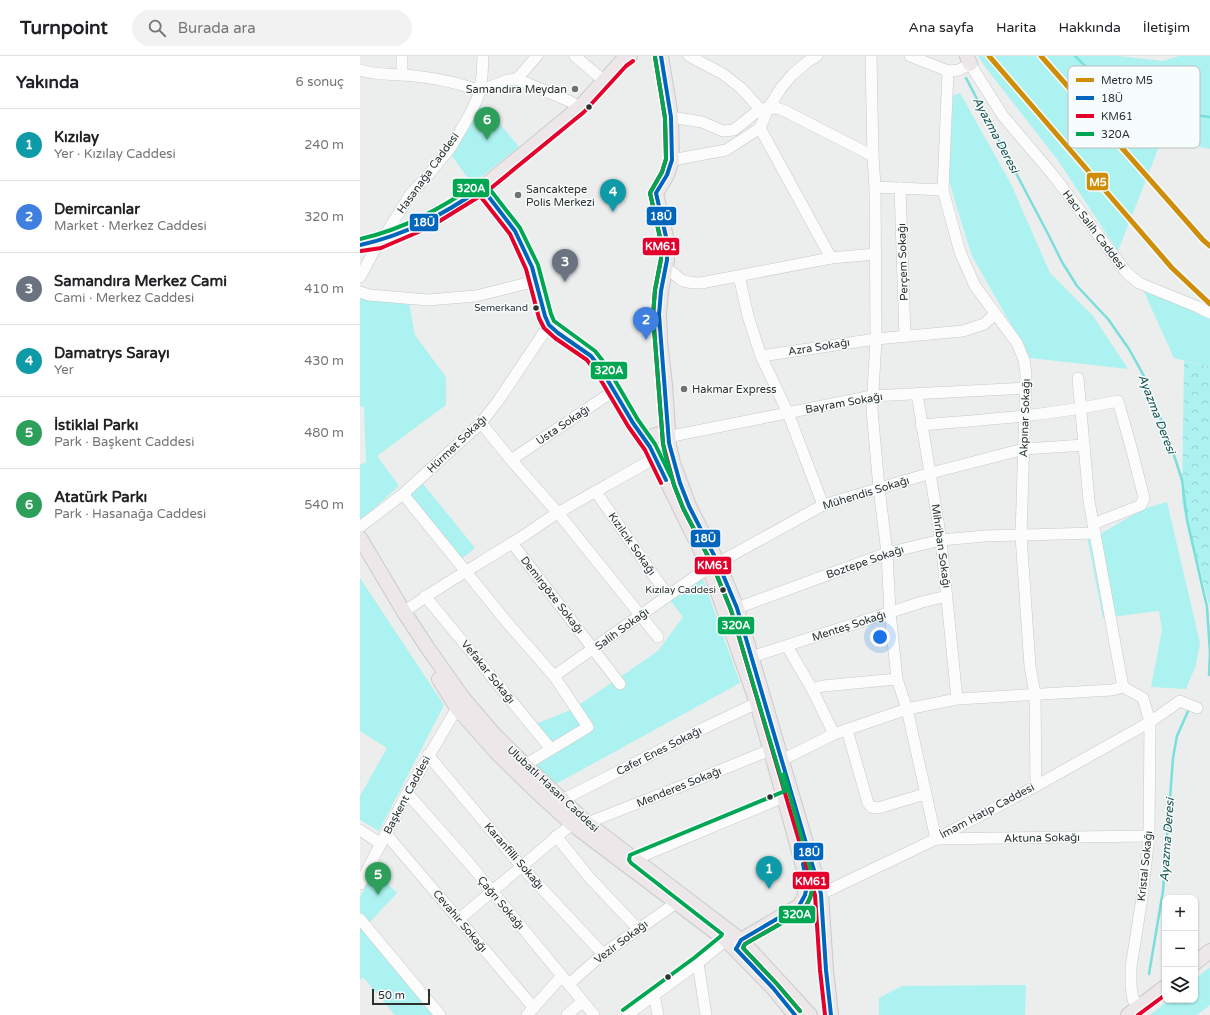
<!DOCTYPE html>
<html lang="tr">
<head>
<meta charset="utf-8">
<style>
  :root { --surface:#fff; --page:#f2f2f2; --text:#202124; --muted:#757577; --line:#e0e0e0; --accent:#7c3aed }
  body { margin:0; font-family:"Varela Round",sans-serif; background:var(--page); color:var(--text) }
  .controls { position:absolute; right:12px; bottom:12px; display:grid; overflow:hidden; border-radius:8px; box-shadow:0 1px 3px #0004 }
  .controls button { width:36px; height:36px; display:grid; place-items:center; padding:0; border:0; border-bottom:1px solid var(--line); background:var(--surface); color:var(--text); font:20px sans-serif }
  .scale { position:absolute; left:12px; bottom:10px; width:58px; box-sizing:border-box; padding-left:4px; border:2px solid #2e3030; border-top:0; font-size:11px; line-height:14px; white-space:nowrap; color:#2e3030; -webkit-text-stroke:3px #f7fcfc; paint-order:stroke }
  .you { position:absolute; left:520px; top:581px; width:14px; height:14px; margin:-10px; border:3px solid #fff; border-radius:50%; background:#1a73e8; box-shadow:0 0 0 6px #1a73e833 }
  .badge { display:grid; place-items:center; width:26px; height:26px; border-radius:50%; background:var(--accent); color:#fff; font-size:13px; font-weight:700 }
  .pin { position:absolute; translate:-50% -33px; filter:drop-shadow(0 1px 2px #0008) }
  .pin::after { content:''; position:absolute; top:21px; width:14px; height:12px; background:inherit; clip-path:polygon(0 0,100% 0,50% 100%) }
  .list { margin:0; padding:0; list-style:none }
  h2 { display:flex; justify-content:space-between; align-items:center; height:52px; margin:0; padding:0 16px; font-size:17px }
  h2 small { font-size:13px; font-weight:400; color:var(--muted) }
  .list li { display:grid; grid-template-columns:26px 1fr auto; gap:12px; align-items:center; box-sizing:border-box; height:72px; padding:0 16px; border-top:1px solid var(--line) }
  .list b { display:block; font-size:15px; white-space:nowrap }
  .list p { margin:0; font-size:13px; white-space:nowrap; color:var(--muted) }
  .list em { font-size:13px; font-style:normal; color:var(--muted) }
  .icon { flex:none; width:22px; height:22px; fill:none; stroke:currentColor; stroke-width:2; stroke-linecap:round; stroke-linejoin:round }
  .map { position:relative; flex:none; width:850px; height:959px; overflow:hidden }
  header { display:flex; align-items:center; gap:24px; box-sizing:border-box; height:56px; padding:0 20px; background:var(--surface); border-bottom:1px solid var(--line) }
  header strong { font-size:19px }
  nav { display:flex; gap:22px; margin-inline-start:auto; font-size:14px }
  .search { width:280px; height:36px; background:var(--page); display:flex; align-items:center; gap:10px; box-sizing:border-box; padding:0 14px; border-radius:22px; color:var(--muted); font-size:15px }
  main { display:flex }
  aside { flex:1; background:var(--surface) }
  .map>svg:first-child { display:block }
  .green { fill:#acf2f0 }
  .forest { fill:url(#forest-crowns) }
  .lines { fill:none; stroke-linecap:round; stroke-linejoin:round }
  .stream { stroke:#7adeda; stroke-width:2.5 }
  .minor-casing { stroke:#c7c9c9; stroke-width:12 }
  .major-casing { stroke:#cacbcb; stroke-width:16 }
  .minor { stroke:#fcfcfc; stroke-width:11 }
  .major { stroke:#ede7e9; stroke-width:14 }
  .bus-1-casing { stroke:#f7fcfc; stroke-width:7 }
  .bus-2-casing { stroke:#f7fcfc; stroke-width:7 }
  .bus-3-casing { stroke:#f7fcfc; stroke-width:7 }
  .bus-1 { stroke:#0065bd; stroke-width:4 }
  .bus-2 { stroke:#e4002b; stroke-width:4 }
  .bus-3 { stroke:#00a651; stroke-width:4 }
  .metro-1-casing { stroke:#f7fcfc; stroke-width:8 }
  .metro-1 { stroke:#cf8e0a; stroke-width:5 }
  .poi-dot { fill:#707272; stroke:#f7fcfc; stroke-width:1.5 }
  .bus-dot { fill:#2e3030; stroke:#f7fcfc; stroke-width:1.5 }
  .labels { text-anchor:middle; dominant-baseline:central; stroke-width:3; stroke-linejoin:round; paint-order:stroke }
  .bus-label { font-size:10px; fill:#2e3030; stroke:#f7fcfc; text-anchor:end }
  .poi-label { font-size:11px; fill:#2e3030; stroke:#f7fcfc; text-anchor:start }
  .street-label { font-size:11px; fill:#2e3030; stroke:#f7fcfc }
  .water-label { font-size:12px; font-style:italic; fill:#185352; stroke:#f7fcfc }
  .key { fill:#f7fcfc; stroke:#bbbfbf; stroke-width:1 }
  .key-label { font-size:11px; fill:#2e3030 }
  .line-badge { stroke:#f7fcfc; stroke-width:1.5 }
  .badge-label { font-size:11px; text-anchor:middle; font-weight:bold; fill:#fff }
</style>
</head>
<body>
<header>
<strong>Turnpoint</strong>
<div class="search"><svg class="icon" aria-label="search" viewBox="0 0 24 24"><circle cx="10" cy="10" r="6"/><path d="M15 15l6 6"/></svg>Burada ara</div>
<nav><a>Ana sayfa</a><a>Harita</a><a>Hakkında</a><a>İletişim</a></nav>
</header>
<main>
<aside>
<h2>Yakında<small>6 sonuç</small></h2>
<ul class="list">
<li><span class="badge" style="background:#0f9aa8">1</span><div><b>Kızılay</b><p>Yer · Kızılay Caddesi</p></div><em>240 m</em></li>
<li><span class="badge" style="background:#3f7fe0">2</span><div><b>Demircanlar</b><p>Market · Merkez Caddesi</p></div><em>320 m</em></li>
<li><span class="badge" style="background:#6b7280">3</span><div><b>Samandıra Merkez Cami</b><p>Cami · Merkez Caddesi</p></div><em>410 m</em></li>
<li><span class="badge" style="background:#0f9aa8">4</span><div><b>Damatrys Sarayı</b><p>Yer</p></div><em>430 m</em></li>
<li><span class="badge" style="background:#2e9e5b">5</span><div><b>İstiklal Parkı</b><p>Park · Başkent Caddesi</p></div><em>480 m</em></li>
<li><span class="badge" style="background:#2e9e5b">6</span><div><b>Atatürk Parkı</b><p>Park · Hasanağa Caddesi</p></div><em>540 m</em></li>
</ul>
</aside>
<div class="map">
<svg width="850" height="959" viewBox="0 0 850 959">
  <defs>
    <pattern id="forest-crowns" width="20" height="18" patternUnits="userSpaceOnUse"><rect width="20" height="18" fill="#acf2f0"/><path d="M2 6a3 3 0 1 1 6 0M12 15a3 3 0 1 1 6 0" fill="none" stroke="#94d0ce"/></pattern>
  </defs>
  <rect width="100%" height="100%" fill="#ebeeed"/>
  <g class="green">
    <path d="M618,0H758L803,5L819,0H850V93L802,83L758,195L697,103L626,12Z"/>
    <path d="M600,37L651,128L690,217L733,260L768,313L670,302L612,200L596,149L589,124L593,40Z"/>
    <path d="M119,50L130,56L159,91L112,128L92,100Z"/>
    <path d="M780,227L850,254V311L814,302Z"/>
    <path d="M0,239L49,247L55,279L86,321V349L17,400L39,430L0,465V408L6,407L4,351L0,350Z"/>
    <path d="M60,424L115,492L94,509L42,440Z"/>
    <path d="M807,446L840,587L836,609L826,633L791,631L802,574L799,555L743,562L727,481L742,477L783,453Z"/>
    <path d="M342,520L380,627L194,729L168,704L187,693L171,670L213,653L298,595L323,561L309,543Z"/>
    <path d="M0,522L84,649L19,775L0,764V740L27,692L0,675Z"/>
    <path d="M14,815L37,837L9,867L0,856V841Z"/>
    <path d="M0,871L74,959H35L3,921L0,924Z"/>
    <path d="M850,911V949L837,959H790L809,944H835V923Z"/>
    <path d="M666,929L665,959H519V942L542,930Z"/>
  </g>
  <path class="forest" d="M824,305L850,311V552L822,447Z"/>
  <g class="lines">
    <g class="stream">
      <path d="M715,0L738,23L756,30L782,38L802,52L834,59L850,61"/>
      <path d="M606,22L687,176L702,206L717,230L748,263L769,293L785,322L811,390L822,424L827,464L847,551L850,597L849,619"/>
      <path d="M789,918L803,835L813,702L817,680L829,653"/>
    </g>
    <g class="minor-casing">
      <g id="minor">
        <path d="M42,0V19"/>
        <path d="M215,0L244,25"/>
        <path d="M329,0L363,18L381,32L400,53"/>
        <path d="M511,0L513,100"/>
        <path d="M550,0L588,15L599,14L610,8L643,60L693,119L767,217L779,227L838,251L850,257"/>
        <path d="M0,14C13,19 29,18 43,19C69,21 95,25 119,35L148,24L157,23L209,45L220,51"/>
        <path d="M588,15L583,134L600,196L615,230L657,287L664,304L666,318L661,480L670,610L675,638L676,730"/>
        <path d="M157,23L177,0"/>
        <path d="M400,53L417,52L425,55L513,100L515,131L516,283L512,354L519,432L527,497L530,557L537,623L547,653L576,783L789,780"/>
        <path d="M311,61L342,66L363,75L374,74L400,53"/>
        <path d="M400,72L471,202"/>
        <path d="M312,104L366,94L400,72L408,53L421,32L432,19L447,6L457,0"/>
        <path d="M515,131L583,134"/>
        <path d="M540,132L545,280"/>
        <path d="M305,213C312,215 314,218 319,222C324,227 334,227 341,227L471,202L515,198"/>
        <path d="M379,220L388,260L401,300L428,357L463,449"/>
        <path d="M0,221L19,186L27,176L50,139L69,118L91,91L110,58L118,41L122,20L123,0"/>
        <path d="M0,236L9,239L68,244L116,240L176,225"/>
        <path d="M401,300L516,283L603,275L624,268L635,258"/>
        <path d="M718,322L729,445L763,631L783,642L790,666L820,645L837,652"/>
        <path d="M557,338L581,484L597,643"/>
        <path d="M121,367L151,404L198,457L298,581"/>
        <path d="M561,369C627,364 693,359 758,345L771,391L784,442L781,449L774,452L733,468"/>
        <path d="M309,387L313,380L317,379L512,340L666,332"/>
        <path d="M151,404L255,334"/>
        <path d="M236,436L308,540"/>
        <path d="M43,438L150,570L194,620L228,671L165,709"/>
        <path d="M0,471L43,438L121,367L138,345L189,269"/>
        <path d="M152,487L260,628"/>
        <path d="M358,507L463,449L571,417L664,393L724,389"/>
        <path d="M65,540L191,693"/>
        <path d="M377,552L527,497L581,484L625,480L735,477"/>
        <path d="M44,556C79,530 116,510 152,487C168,478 182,466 198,457C233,436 269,418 304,396"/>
        <path d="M427,590L452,633L463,630L537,623"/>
        <path d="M391,601L562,546L587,540"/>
        <path d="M194,620L349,511"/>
        <path d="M452,633L474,678"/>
        <path d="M487,674L508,747L511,751L518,752L565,738"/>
        <path d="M68,699L161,810L243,898"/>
        <path d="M422,704L474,678L547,653L597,643L752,634L763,631"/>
        <path d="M47,737L109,807L234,959"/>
        <path d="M202,744L342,673L397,647"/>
        <path d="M227,767L319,731L410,694"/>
        <path d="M0,774L21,788"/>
        <path d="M26,778L174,952"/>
        <path d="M196,780L229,821L278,873"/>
        <path d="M275,803L431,738"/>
        <path d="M0,828L47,737L97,652"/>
        <path d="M461,838L576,783L676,730L790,666L789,780L782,842L771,911V930L773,944L781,949"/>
        <path d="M0,863L80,959"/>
        <path d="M98,864L212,768"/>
        <path d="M338,907L346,959"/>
        <path d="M209,928L243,898L316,847"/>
        <path d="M294,939L298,959"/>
        <path d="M167,959L202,920"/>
        <path d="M207,959L222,946"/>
        <path d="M267,959L338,907L366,884L370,878"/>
      </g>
    </g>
    <g class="major-casing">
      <g id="major">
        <path d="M607,0L610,8"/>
        <path d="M122,132L155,175L172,211L185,260L189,269L198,277L231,300L241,313L273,367L292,394"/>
        <path d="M0,189L19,186L67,166L122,132L220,51L262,5L270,0"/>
        <path d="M301,293L305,329L309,388"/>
        <path d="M301,303L299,259L301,235L307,204V185L296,137L307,119L312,104L311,61L301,0"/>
        <path d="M0,482L44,556L67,591L103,642L133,677L165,709L227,767L381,884L450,959"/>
        <path d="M79,623L97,652L137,697L176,735L212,768L366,884L413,932L435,959"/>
        <path d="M376,893L381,884L439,850L444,842L447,825L424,741L397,647L349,511L290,391C288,382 294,377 303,379L308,385L313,407L329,450L358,507L377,552L461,838L466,914L471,959"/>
        <path d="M835,907L850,895"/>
        <path d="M768,959L805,931"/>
      </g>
    </g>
    <use href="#minor" class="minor"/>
    <use href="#major" class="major"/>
    <g class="bus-1-casing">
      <g id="bus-1">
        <path d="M301,0L311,61L312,104L307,119L296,137L307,185V204L301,235L299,259L309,387L320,427L329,450L358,507L377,552L461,838L466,914L471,959"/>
        <path d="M122,132L155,175L172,211L185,260L189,269L198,277L231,300L241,313L273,367L290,391L306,424"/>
        <path d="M0,189C46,179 84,158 122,132"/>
        <path d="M376,893L381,884L439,850L445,839L447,830L443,808"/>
        <path d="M376,893L413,932L435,959"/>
      </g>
    </g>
    <g class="bus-2-casing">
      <g id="bus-2">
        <path d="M295,1L305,62L306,103L302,116L290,137L301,186V203L295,234L293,259L303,388L314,429L323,452L353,510L371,554L455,839L460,914L465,959"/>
        <path d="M117,136L150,178L166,213L179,262L184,272L195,282L227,304L236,316L268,370L285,394L301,427"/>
        <path d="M1,195L21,192L70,171L125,137L224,56L266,10L273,5"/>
        <path d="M440,955L417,928L383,892L385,888L444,854L450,842L452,835V824L449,807"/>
        <path d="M778,959L805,939"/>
      </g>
    </g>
    <g class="bus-3-casing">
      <g id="bus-3">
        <path d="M0,183C45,173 81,152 119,127H125L160,172L178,209L191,258L194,265L235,295L246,309L278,364L295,388L311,421"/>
        <path d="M424,718L453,823C453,835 450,846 443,855L385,888L383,892L417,928L440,955"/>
        <path d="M263,954L334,902L361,880L362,878L271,807L269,804L270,799L425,735L371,554L353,510L323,452L314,429L305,398L303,387L293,259L295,234L301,203V186L290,137L302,116L306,103L305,62L295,1"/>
      </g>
    </g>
    <use href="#bus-1" class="bus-1"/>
    <use href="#bus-2" class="bus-2"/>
    <use href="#bus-3" class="bus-3"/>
    <g class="metro-1-casing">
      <g id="metro-1">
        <path d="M629,0L812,212L850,248"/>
        <path d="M681,0L843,184L850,190"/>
      </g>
    </g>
    <use href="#metro-1" class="metro-1"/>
  </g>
  <g class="poi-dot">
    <circle cx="215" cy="33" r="4"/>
    <circle cx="158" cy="139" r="4"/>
    <circle cx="324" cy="333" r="4"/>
  </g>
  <g class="bus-dot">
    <circle cx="229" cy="51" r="3.5"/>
    <circle cx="176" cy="252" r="3.5"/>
    <circle cx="363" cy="534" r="3.5"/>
    <circle cx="410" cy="741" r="3.5"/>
    <circle cx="308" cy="921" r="3.5"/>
  </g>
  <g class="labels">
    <g class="bus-label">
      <text x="168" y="252">Semerkand</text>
      <text x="356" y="534">Kızılay Caddesi</text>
    </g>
    <g class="poi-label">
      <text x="207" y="33" text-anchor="end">Samandıra Meydan</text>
      <text x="166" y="133">Sancaktepe<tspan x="166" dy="13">Polis Merkezi</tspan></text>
      <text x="332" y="333">Hakmar Express</text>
    </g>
    <g class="street-label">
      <text transform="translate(68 117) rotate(-54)">Hasanağa Caddesi</text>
      <text transform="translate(734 174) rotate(53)">Hacı Salih Caddesi</text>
      <text transform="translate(543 206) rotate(-92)">Perçem Sokağı</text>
      <text transform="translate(459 291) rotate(-9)">Azra Sokağı</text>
      <text transform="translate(484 347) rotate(-10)">Bayram Sokağı</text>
      <text transform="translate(665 362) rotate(-88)">Akpınar Sokağı</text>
      <text transform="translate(203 369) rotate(-34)">Usta Sokağı</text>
      <text transform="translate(97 388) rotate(-44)">Hürmet Sokağı</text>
      <text transform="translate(506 437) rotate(-17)">Mühendis Sokağı</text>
      <text transform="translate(272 488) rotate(55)">Kızılcık Sokağı</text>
      <text transform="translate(581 490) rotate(82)">Mihriban Sokağı</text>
      <text transform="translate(505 506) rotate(-19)">Boztepe Sokağı</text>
      <text transform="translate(192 539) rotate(52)">Demirgöze Sokağı</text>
      <text transform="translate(489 570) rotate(-18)">Menteş Sokağı</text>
      <text transform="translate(262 573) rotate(-36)">Salih Sokağı</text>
      <text transform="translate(128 616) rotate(51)">Vefakar Sokağı</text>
      <text transform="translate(299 695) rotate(-27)">Cafer Enes Sokağı</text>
      <text transform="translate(319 731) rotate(-22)">Menderes Sokağı</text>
      <text transform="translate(193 733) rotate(43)">Ulubatlı Hasan Caddesi</text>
      <text transform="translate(47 739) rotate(-62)">Başkent Caddesi</text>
      <text transform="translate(627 755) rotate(-28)">İmam Hatip Caddesi</text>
      <text transform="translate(682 782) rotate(-1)">Aktuna Sokağı</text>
      <text transform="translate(154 800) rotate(49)">Karanfilli Sokağı</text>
      <text transform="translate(785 810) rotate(-84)">Kristal Sokağı</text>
      <text transform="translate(141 847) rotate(50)">Çağrı Sokağı</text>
      <text transform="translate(100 865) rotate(50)">Cevahir Sokağı</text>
      <text transform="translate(261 886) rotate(-37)">Vezir Sokağı</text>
    </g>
    <g class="water-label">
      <text transform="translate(636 79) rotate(62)">Ayazma Deresi</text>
      <text transform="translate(797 358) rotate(69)">Ayazma Deresi</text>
      <text transform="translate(807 784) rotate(-86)">Ayazma Deresi</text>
    </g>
  </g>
  <rect x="708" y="10" width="132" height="82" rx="6" class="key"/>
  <rect x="716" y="22" width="18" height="4" fill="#cf8e0a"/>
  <rect x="716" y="40" width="18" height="4" fill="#0065bd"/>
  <rect x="716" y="58" width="18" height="4" fill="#e4002b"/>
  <rect x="716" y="76" width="18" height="4" fill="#00a651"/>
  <g class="key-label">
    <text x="741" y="28">Metro M5</text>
    <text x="741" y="46">18Ü</text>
    <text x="741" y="64">KM61</text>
    <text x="741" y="82">320A</text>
  </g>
  <g class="line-badge">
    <rect x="726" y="116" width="23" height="19" rx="4" fill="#cf8e0a"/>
    <rect x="92" y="122" width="38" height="20" rx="4" fill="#00a651"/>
    <rect x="286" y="150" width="31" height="20" rx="4" fill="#0065bd"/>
    <rect x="49" y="157" width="30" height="19" rx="4" fill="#0065bd"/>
    <rect x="282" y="181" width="38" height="19" rx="4" fill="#e4002b"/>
    <rect x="230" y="305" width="38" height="19" rx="4" fill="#00a651"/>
    <rect x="330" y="473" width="31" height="19" rx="4" fill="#0065bd"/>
    <rect x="334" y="500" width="38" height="19" rx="4" fill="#e4002b"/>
    <rect x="357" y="560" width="38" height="19" rx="4" fill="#00a651"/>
    <rect x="433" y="786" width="31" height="19" rx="4" fill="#0065bd"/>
    <rect x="432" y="815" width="38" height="19" rx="4" fill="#e4002b"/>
    <rect x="418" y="849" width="38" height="19" rx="4" fill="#00a651"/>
  </g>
  <g class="badge-label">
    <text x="738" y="130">M5</text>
    <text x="111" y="136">320A</text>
    <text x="301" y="164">18Ü</text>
    <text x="64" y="170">18Ü</text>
    <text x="301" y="194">KM61</text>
    <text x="249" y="318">320A</text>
    <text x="345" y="486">18Ü</text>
    <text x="353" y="513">KM61</text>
    <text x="376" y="573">320A</text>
    <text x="449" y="800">18Ü</text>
    <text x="451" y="829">KM61</text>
    <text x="437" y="862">320A</text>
  </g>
</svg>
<div class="controls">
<button>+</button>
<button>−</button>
<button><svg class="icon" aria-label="layers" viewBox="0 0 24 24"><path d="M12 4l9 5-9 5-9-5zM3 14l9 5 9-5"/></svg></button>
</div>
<div class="scale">50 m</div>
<div class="you"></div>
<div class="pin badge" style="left:409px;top:833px;background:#0f9aa8">1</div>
<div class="pin badge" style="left:286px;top:284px;background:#3f7fe0">2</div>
<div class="pin badge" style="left:205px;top:226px;background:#6b7280">3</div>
<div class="pin badge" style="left:253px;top:156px;background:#0f9aa8">4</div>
<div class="pin badge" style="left:18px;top:839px;background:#2e9e5b">5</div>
<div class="pin badge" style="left:127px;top:84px;background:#2e9e5b">6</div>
</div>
</main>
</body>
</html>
